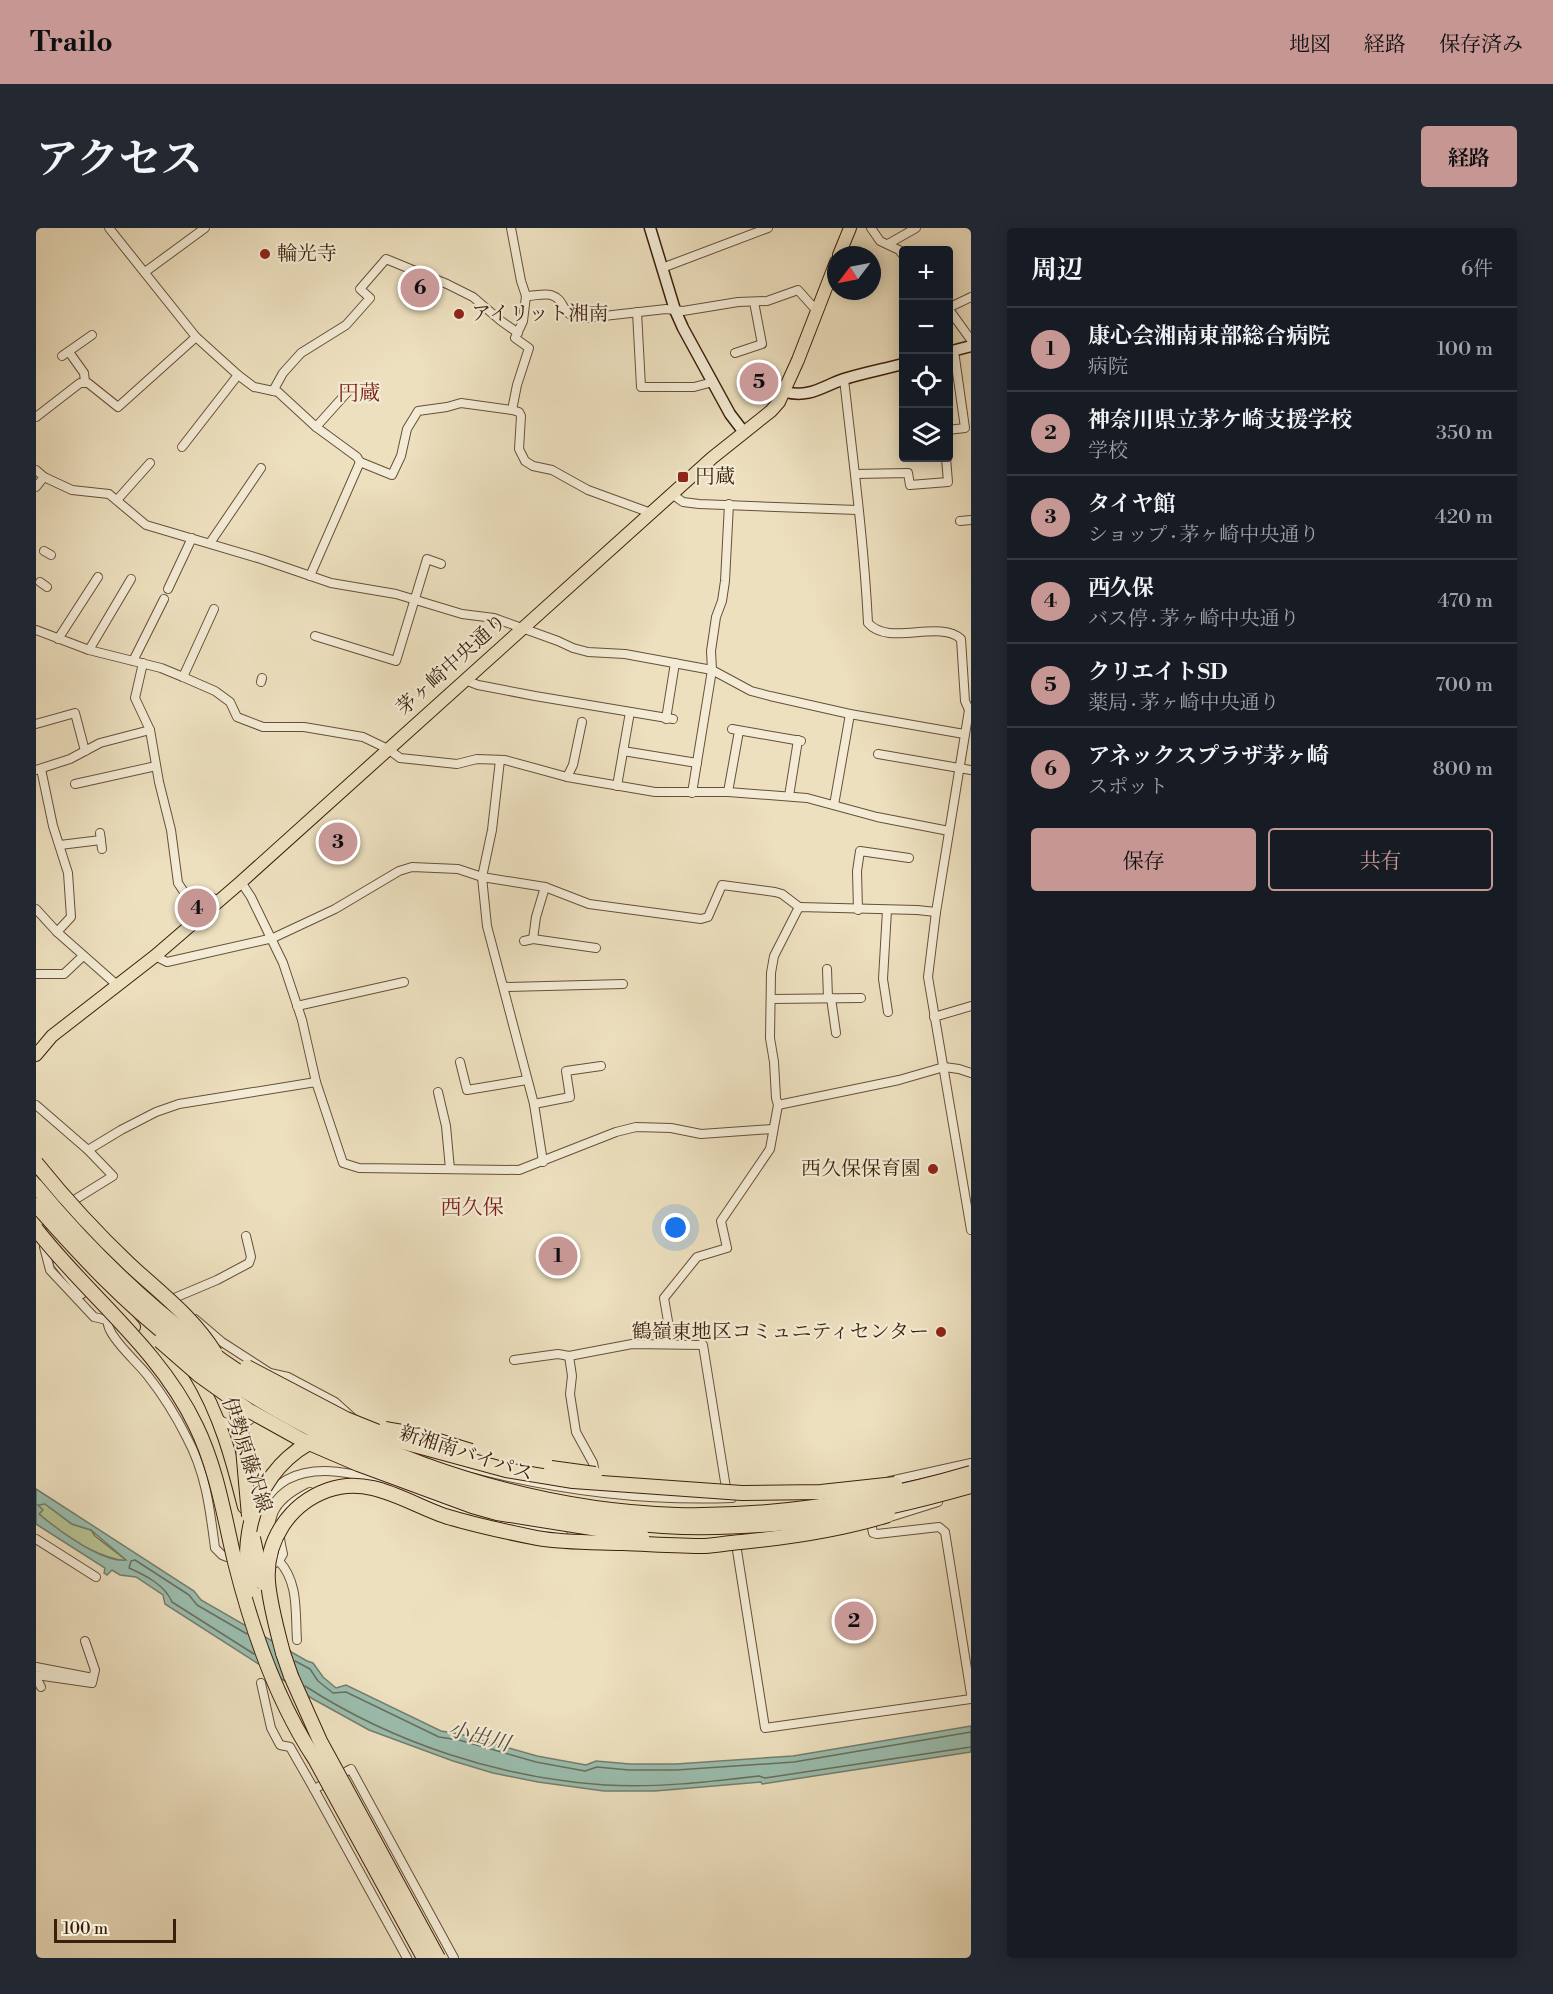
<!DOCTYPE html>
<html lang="ja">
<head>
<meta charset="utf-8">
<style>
  :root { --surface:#171b24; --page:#242831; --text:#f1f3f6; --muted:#9ea1a6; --line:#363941; --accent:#c59692 }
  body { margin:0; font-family:"Libre Bodoni","Noto Serif JP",serif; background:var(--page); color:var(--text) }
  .controls { position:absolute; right:18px; top:18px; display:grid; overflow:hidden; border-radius:6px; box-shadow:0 3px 15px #0003 }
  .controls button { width:54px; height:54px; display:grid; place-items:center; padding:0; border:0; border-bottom:2px solid var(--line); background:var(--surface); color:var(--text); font:30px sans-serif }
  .compass { position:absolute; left:791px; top:18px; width:54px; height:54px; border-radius:50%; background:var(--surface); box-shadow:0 3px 15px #0003; rotate:238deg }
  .scale { position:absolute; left:18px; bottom:15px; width:122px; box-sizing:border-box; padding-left:6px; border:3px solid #3c1f0b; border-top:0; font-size:16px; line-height:21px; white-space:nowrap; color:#3c1f0b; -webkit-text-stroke:4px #f3ebd5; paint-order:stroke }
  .you { position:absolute; left:640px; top:1000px; width:21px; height:21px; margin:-15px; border:4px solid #fff; border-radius:50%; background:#1a73e8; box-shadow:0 0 0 9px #1a73e833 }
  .badge { display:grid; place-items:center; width:39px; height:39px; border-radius:50%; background:var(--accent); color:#111; font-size:20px; font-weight:700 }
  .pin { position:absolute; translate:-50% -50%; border:3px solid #fff; box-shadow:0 2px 6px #0006 }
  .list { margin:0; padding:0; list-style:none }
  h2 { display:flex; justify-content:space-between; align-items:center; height:78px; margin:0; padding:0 24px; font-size:26px }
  h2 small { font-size:20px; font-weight:400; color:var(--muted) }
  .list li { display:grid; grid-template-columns:39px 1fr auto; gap:18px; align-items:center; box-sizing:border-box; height:84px; padding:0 24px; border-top:2px solid var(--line) }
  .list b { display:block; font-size:22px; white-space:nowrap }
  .list p { margin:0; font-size:20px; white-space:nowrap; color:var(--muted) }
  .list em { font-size:20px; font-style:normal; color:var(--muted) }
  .actions { display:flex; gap:12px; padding:18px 24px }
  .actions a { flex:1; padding:14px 0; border:2px solid var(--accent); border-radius:6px; text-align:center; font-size:21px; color:var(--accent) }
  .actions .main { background:var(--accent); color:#111 }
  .icon { flex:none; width:33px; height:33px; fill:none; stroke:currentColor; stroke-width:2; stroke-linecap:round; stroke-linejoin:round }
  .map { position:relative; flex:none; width:935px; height:1730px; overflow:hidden; border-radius:6px }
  header { display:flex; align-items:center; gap:36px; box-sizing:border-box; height:84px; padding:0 30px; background:var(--accent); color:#111 }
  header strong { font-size:28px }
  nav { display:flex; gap:33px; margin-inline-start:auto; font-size:21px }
  .intro { display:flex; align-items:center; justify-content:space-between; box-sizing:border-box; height:144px; padding:0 36px }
  h1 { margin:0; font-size:42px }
  .button { padding:15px 27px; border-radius:6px; background:var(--accent); color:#111; font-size:21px; font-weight:700 }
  main { display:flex; gap:36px; padding:0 36px }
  aside { flex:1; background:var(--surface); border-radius:6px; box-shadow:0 3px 15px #0003 }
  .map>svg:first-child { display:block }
  .green { fill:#b7c292; stroke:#7a704e; stroke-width:1.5 }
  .water { fill:#9abdae; stroke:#747e6d; stroke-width:1.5; fill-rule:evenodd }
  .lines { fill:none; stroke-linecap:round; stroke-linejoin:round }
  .shore { stroke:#6b6e5c; stroke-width:1.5 }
  .street-casing { stroke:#684f38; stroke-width:10 }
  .secondary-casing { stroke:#3c1f0b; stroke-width:13 }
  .primary-casing { stroke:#3c1f0b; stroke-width:14 }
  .highway-casing { stroke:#3c1f0b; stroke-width:16 }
  .street { stroke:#f3ebd5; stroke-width:8 }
  .secondary { stroke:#f3ebd5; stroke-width:10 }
  .primary { stroke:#ede0bf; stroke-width:12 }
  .highway { stroke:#ede0bf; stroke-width:14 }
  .highway-bridge-casing { stroke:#3c1f0b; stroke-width:16; stroke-linecap:butt }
  .highway-bridge { stroke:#ede0bf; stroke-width:14 }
  .poi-dot { fill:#8f2418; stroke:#f3ebd5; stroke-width:2 }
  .labels { text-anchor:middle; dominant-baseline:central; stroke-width:4.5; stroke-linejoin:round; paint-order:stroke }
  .poi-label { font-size:20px; fill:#3c1f0b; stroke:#f3ebd5; text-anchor:start }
  .street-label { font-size:20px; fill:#3c1f0b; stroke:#f3ebd5 }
  .neighbourhood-label { font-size:21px; fill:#7a1f14; stroke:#f3ebd5 }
  .water-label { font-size:21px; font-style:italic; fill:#584e3c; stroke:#f3ebd5 }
</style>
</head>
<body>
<header>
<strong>Trailo</strong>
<nav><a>地図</a><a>経路</a><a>保存済み</a></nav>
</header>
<div class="intro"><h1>アクセス</h1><a class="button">経路</a></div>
<main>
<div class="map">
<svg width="935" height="1730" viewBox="0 0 935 1730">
  <rect width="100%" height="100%" fill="#ede0bf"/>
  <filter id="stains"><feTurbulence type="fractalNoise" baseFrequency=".00333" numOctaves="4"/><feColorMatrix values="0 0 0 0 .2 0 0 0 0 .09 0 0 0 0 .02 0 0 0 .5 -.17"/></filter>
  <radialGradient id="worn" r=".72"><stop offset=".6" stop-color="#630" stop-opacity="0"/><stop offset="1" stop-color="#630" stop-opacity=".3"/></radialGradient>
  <path class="green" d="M9,1276L36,1296L55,1302L59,1308L90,1332L89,1333C57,1328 27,1307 3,1286L1,1277Z"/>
  <path class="water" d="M0,1261L158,1363L165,1372L271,1433L277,1435L287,1449L300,1460L310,1457L405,1503L424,1506L501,1528L550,1537L560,1533L594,1536H640L757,1528L935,1498V1524L726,1556L725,1554L619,1563H568L502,1554L457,1545L417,1533L333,1502L277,1471L129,1376L127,1367L100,1349L84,1347L76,1342L71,1347L68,1345L69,1340L0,1296ZM9,1276L36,1296L55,1302L90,1332C66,1335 22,1302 3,1286L7,1282L2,1277Z"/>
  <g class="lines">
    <g class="shore">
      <path d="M211,1406L161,1377L153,1367L99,1332L95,1333L93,1340C109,1347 129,1357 136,1374L218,1426"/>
      <path d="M259,1433L274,1441L282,1453L297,1465L310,1464L403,1509L423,1512L500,1534L549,1543L561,1539L593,1542H640L758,1534L935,1504"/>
      <path d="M269,1458C357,1515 464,1550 569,1557C620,1560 672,1554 723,1548L729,1550L935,1519"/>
    </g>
    <g class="street-casing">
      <g id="street">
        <path d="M73,0L160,109L202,147L218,159L242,164L280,199L321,229L324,234L356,247L365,228L371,201L382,183L411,179L425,175L476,182L483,184L485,188L483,221L489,233L497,238L516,242L552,262L615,285"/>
        <path d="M475,0L485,53L490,68L487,93L479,110L493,120L481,157L476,182"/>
        <path d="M835,0L844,13L863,22L867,27"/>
        <path d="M852,16L880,0"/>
        <path d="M626,40L732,0"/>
        <path d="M109,44L169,0"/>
        <path d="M490,68C498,68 508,65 515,67C533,73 521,89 550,90L630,81L647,83L702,74L731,73L762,62L780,82"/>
        <path d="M912,80L935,112"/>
        <path d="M912,80L935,69"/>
        <path d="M601,84L605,159H658L677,154"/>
        <path d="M33,124L48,145L49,154"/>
        <path d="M699,125L726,116L718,74"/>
        <path d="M26,128L56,107"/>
        <path d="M808,151C817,232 828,313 832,395C853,419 903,391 925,411L929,473L933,482"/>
        <path d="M237,163L247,145L265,125L310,97L334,70L324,61L350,31L411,56L437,69L465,93L482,105"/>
        <path d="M0,189L44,155H52L82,179L160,109"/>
        <path d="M280,199L315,160"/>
        <path d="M912,202L929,200L918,123"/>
        <path d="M146,219L202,147"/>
        <path d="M0,242L8,249L36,262L73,266L110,297L225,331L295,355L360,366L426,386L458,390L522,413L537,420L552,424L589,426L676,442L715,463L734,468L814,486L928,506"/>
        <path d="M820,246L872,245L874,257L912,254L910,230"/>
        <path d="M0,259L8,249"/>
        <path d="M636,266L647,274L663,276L821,282"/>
        <path d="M81,272L114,235"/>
        <path d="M924,293L935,292"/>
        <path d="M174,315L225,240"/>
        <path d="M8,323L15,327"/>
        <path d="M274,348L324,234"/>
        <path d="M4,354L11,359"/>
        <path d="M132,361L156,310"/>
        <path d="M0,402L53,422L125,440L147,449L179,463L194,474L201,489L227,499H268L327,509L352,521L364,530L421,536L441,531L469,532L531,549L619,564H692L771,570L841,589L913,603"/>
        <path d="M279,408L360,433L391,331L405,336"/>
        <path d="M22,411L62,349"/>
        <path d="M53,422L95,351"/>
        <path d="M97,433L128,371"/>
        <path d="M107,435L99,470L114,502L123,554L135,602L142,655L150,667H171L182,673"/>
        <path d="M147,449L178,381"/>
        <path d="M429,452L442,457L499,468L637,491"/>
        <path d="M225,454L226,450"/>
        <path d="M935,480L933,482L900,684L892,749L935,1002"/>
        <path d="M630,491L639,435"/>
        <path d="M0,496L39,485L49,523"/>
        <path d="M696,501L765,513"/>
        <path d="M587,523L661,535"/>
        <path d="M842,526L935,542"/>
        <path d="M464,532L456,602L446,649L451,698L498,876L507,934"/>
        <path d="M5,541L17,598L32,645L35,689L21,704"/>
        <path d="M0,542L34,531L64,515L114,502"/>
        <path d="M531,549L537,537L546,494"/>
        <path d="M39,556L120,538"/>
        <path d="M581,558L594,484"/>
        <path d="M692,564L703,503"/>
        <path d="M656,565L676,442L675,423L680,389L686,373L689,353L693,276"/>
        <path d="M753,568L762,512"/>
        <path d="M798,577L814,486"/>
        <path d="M64,605L66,621"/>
        <path d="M24,617L65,612"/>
        <path d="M205,654L215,669L247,735L266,792L280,854L307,935L323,940L483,942L580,904L600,899L635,900L665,906L736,901"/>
        <path d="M0,681L21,704L81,757"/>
        <path d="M822,682L821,643L824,623L873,630"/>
        <path d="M851,682L847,751L852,784"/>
        <path d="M497,711L500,689L509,659"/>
        <path d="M488,713L497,711L560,720"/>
        <path d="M119,728L131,734L237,710L299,681L363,643L376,639L422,641L446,649L509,659L553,676L665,691L672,689L686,657L739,664L746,666L763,679"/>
        <path d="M791,741L792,770"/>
        <path d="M0,746H28L47,728"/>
        <path d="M468,759L587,756"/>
        <path d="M795,770L800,805"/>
        <path d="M735,771L825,770"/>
        <path d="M261,778L368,754"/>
        <path d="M898,789L935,778"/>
        <path d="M424,834L431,862L491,852"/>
        <path d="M402,864L410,898L414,941"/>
        <path d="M498,876L534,869L530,843L565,838"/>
        <path d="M0,877L52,922L77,948L35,974"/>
        <path d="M742,877L863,852L908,839L923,841L935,845"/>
        <path d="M52,922L85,902L120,884L143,876L280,854"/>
        <path d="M8,1019L14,1042L58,1089L71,1092"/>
        <path d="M22,1036L46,1066L48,1064"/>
        <path d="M136,1071L181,1052L213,1035L215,1029L210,1008"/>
        <path d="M71,1080C71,1087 70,1095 74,1102C80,1116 102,1135 112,1148C127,1167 140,1188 151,1210C170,1245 174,1282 179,1320L186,1327L191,1329"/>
        <path d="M159,1091L186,1114L234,1145L252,1149L299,1174L320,1193"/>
        <path d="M631,1115L634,1105L628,1070L661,1029L691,1020L685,993L734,921L742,877L740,870L738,834L734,810L735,745L738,728L763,679L881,682L900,684"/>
        <path d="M533,1128L536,1148L534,1166L540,1204L557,1235L560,1249"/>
        <path d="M478,1132L522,1126L533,1128L596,1116L667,1117L691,1266"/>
        <path d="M183,1191C197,1202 210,1198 221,1185"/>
        <path d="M386,1226C486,1257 591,1274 696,1270"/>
        <path d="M854,1253L935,1235"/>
        <path d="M227,1276C266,1207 371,1265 425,1282C459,1292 492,1300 527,1307"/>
        <path d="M851,1290L902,1274"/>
        <path d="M835,1295L837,1305L841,1306L903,1299L909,1304L935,1466"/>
        <path d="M0,1311L60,1349"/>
        <path d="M700,1316L729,1500L935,1471"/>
        <path d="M243,1333C263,1355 259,1384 261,1412"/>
        <path d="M237,1336L243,1333L247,1326C239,1293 242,1280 274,1264"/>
        <path d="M0,1439L57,1450"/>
        <path d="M0,1447L56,1455L59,1442L49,1413"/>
        <path d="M0,1449L5,1459"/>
        <path d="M225,1455L235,1500L244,1517L254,1519L278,1561"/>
        <path d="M311,1543L315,1541L418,1730"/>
        <path d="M284,1558L278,1561L371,1730"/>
      </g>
    </g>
    <g class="secondary-casing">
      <g id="secondary">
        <path d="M614,0L639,82L647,100L694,186L707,203"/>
        <path d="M912,124L935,118"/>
        <path d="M749,164C774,170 785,159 808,151C827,145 848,141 867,136"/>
      </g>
    </g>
    <g class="primary-casing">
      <g id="primary">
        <path d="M803,27L814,0"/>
        <path d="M0,827L16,808L119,728L205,654L676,230L735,183L743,174L762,132L800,34"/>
        <path d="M16,1003L98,1099"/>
        <path d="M158,1144C184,1186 196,1232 208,1279"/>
      </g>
    </g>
    <g class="highway-casing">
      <path id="highway" d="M247,1425L255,1448"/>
    </g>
    <use href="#street" class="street"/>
    <use href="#secondary" class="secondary"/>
    <use href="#primary" class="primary"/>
    <use href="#highway" class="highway"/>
    <g class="highway-bridge-casing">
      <g id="highway-bridge">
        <path d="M0,935C29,971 60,1005 93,1036C124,1065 157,1089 179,1125"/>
        <path d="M0,958C48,1016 102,1069 161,1114C292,1215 475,1282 641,1287C740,1289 840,1273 935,1245"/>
        <path d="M0,977C44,1027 89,1075 141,1115C279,1223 452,1287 627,1298C674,1301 724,1298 772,1293C827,1287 882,1273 935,1258"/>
        <path d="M0,1001C52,1068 123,1120 160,1198C181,1241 188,1288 199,1334C216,1402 240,1472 279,1531L388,1730"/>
        <path d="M124,1113L163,1147L212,1182L266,1212L322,1236L436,1278L461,1285L606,1308"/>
        <path d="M211,1139L310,1191L367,1214L470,1242L537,1253L706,1265L785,1264L859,1256"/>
        <path d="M198,1170L206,1209L213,1288"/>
        <path d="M349,1201L383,1207L435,1223"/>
        <path d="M515,1240L559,1246"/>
        <path d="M217,1310L227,1355"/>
        <path d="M215,1362C200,1299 228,1226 295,1206"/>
        <path d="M247,1425C241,1402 234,1377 232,1354C229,1313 253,1276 292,1262C334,1247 371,1275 409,1288C438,1297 471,1304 501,1310C529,1315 559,1314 587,1315C614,1316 642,1318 669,1318C681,1317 693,1315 705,1314C756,1309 804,1302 852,1287"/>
        <path d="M255,1448L284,1513L402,1730"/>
      </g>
    </g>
    <use href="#highway-bridge" class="highway-bridge"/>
  </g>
  <g class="poi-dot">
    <circle cx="229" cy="26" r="6"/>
    <circle cx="423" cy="86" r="6"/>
    <rect x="641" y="243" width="12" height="12" rx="3"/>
    <circle cx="897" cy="941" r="6"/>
    <circle cx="905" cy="1104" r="6"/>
  </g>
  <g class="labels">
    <g class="poi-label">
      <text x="241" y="26">輪光寺</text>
      <text x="435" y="86">アイリット湘南</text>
      <text x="659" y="249">円蔵</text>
      <text x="885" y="941" text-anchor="end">西久保保育園</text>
      <text x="893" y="1104" text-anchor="end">鶴嶺東地区コミュニティセンター</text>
    </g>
    <g class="street-label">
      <text transform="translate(416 437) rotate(-42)">茅ヶ崎中央通り</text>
      <text transform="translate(430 1226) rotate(18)">新湘南バイパス</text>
      <text transform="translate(210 1227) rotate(72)">伊勢原藤沢線</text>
    </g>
    <g class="neighbourhood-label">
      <text x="323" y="166">円蔵</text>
      <text x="436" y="980">西久保</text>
    </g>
    <g class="water-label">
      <text transform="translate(443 1509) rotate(15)">小出川</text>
    </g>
  </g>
  <rect width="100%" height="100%" filter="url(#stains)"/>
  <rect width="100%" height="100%" fill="url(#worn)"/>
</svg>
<div class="controls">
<button>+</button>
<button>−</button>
<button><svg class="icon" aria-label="locate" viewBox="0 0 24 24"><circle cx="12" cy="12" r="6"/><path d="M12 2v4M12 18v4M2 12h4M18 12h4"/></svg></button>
<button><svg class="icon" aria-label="layers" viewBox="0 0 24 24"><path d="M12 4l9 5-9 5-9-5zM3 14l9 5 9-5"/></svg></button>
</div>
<svg class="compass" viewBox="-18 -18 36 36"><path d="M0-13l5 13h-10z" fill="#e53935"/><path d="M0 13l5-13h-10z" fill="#9ea1a6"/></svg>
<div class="scale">100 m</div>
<div class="you"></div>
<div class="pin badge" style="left:522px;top:1028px">1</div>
<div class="pin badge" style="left:818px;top:1393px">2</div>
<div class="pin badge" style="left:302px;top:614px">3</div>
<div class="pin badge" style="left:161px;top:680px">4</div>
<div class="pin badge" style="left:723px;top:154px">5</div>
<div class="pin badge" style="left:384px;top:60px">6</div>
</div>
<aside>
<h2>周辺<small>6件</small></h2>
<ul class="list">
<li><span class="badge">1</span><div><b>康心会湘南東部総合病院</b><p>病院</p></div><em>100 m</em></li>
<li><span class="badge">2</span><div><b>神奈川県立茅ケ崎支援学校</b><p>学校</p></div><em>350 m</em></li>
<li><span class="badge">3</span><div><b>タイヤ館</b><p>ショップ · 茅ヶ崎中央通り</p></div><em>420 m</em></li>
<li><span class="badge">4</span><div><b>西久保</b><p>バス停 · 茅ヶ崎中央通り</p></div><em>470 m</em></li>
<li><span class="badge">5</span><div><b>クリエイトSD</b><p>薬局 · 茅ヶ崎中央通り</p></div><em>700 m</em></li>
<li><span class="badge">6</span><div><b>アネックスプラザ茅ヶ崎</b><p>スポット</p></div><em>800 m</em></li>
</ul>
<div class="actions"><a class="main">保存</a><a>共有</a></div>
</aside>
</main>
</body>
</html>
